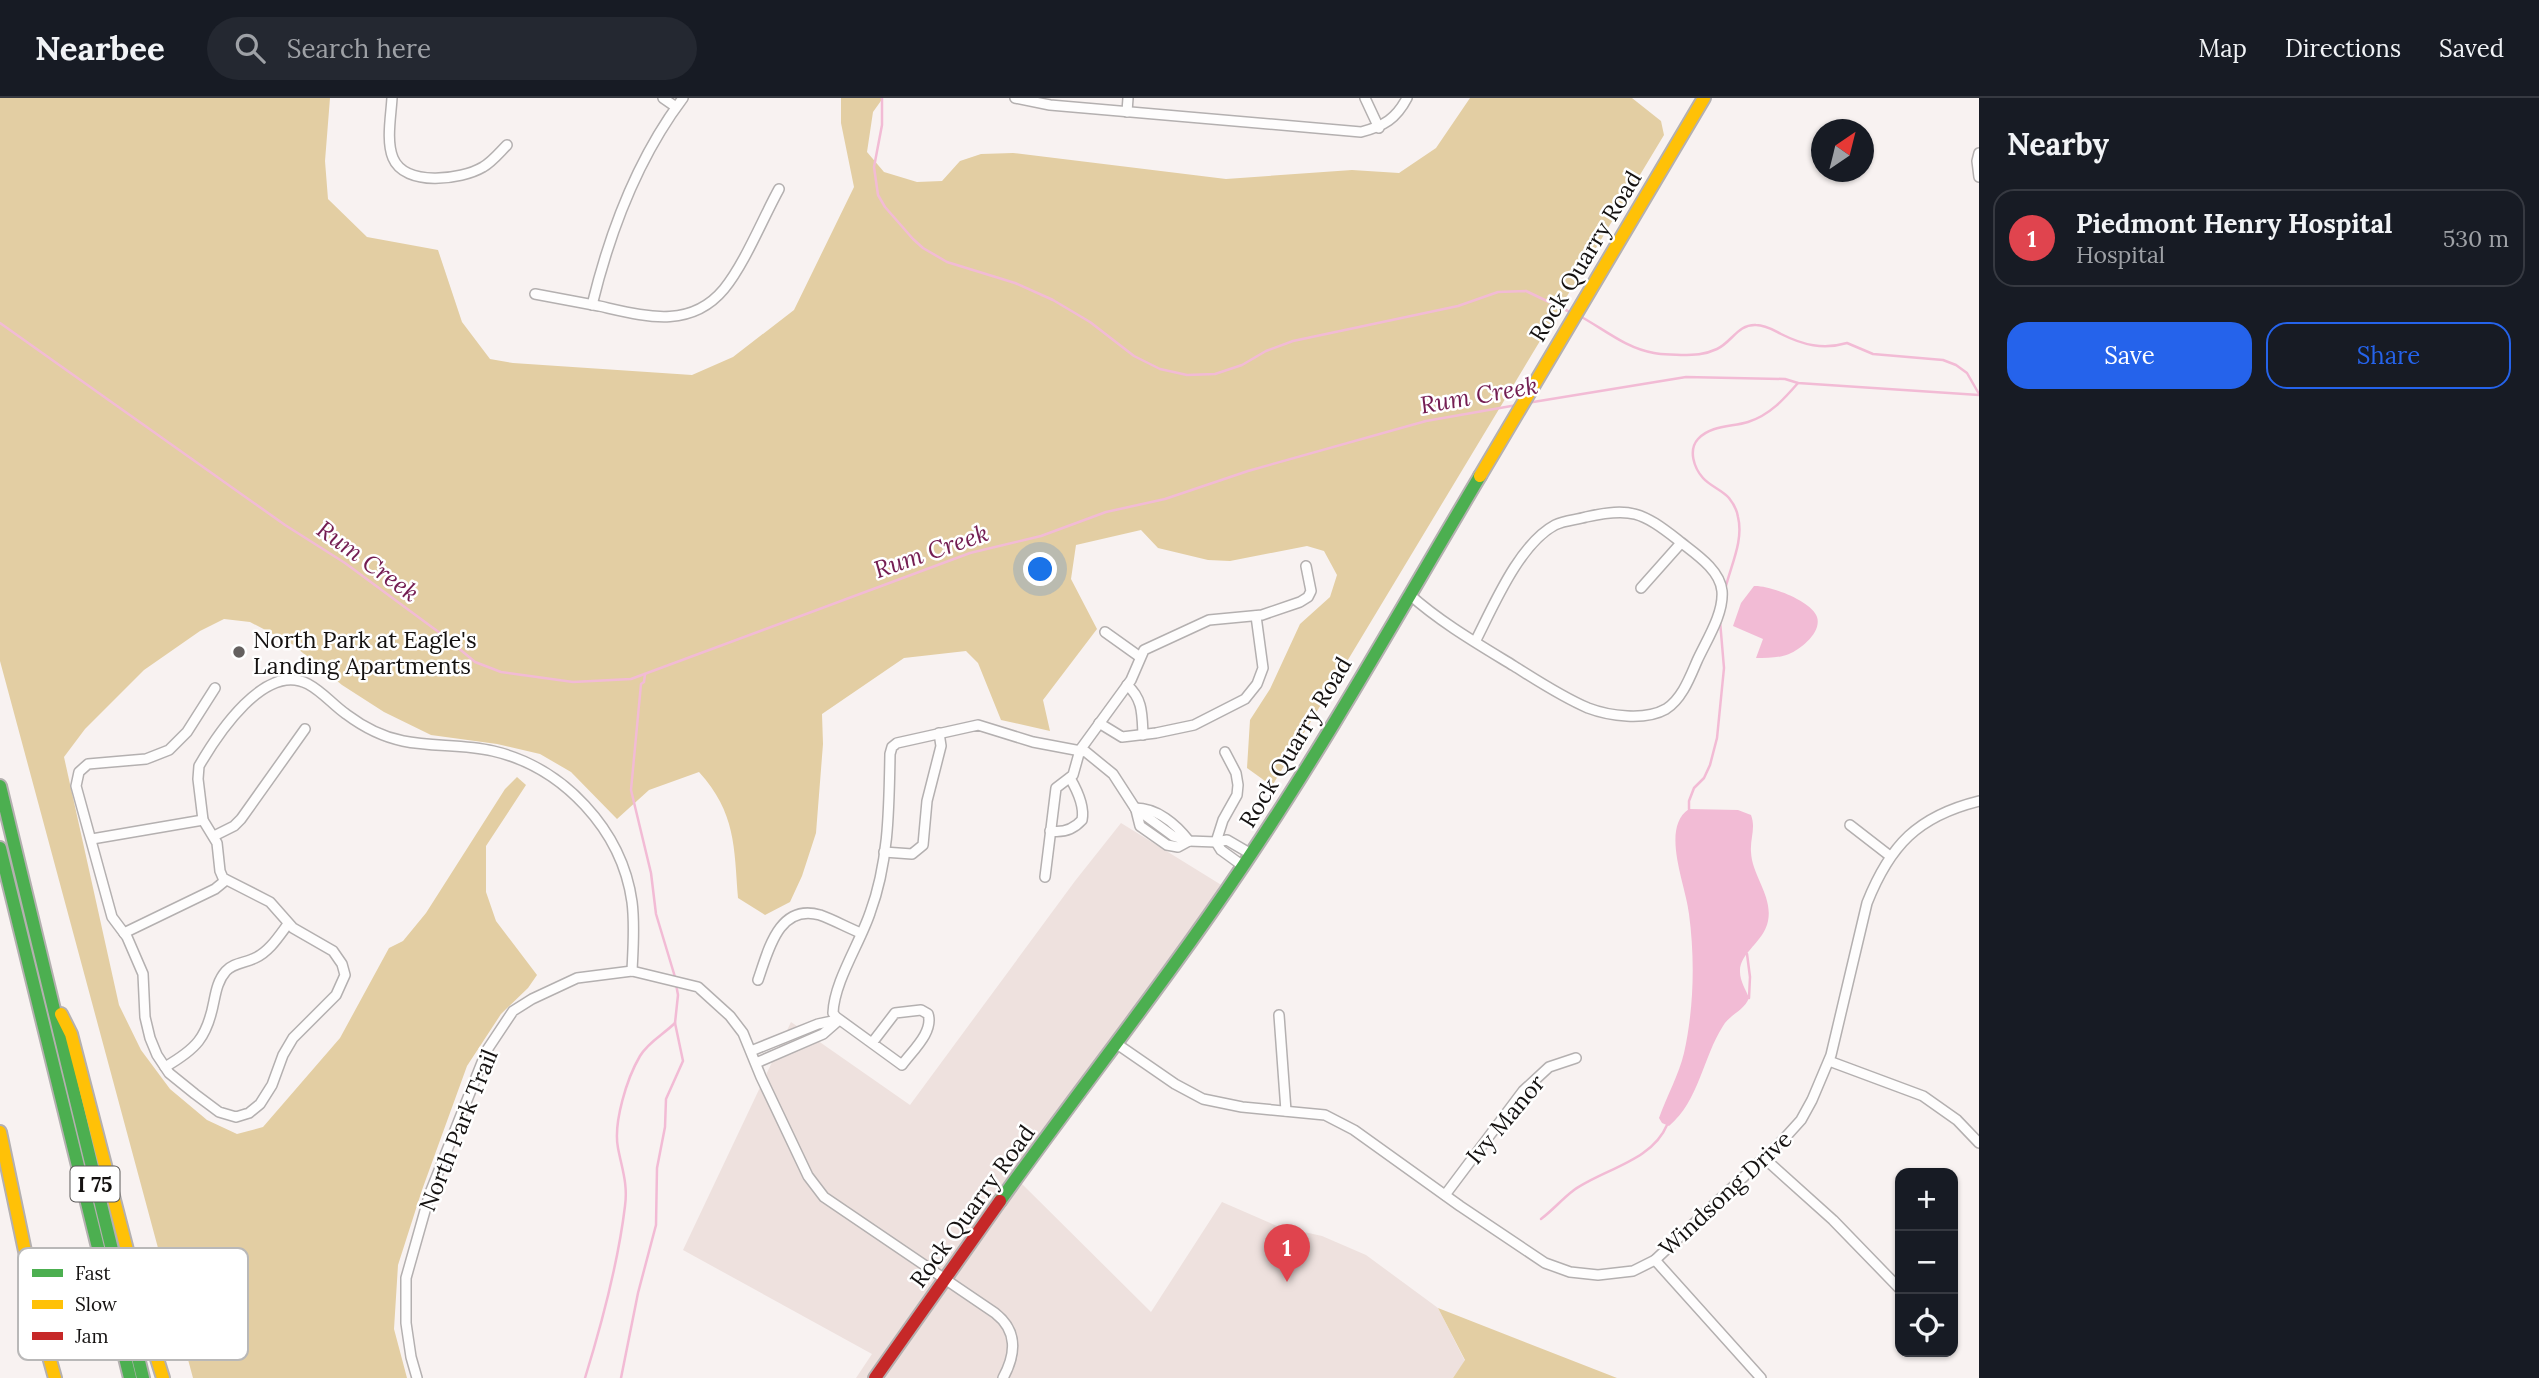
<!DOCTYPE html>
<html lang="en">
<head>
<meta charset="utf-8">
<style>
  :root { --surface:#171b24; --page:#242831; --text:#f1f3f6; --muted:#9ea1a6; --line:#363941; --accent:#2563eb }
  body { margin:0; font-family:Lora,serif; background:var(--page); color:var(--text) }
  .controls { position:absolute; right:21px; bottom:21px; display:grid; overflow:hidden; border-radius:14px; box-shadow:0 2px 5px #0004 }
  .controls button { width:63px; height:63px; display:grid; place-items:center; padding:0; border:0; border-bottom:2px solid var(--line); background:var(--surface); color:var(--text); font:35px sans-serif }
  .compass { position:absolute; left:1811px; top:21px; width:63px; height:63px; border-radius:50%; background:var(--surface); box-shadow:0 2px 5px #0004; rotate:35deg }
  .you { position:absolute; left:1041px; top:472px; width:24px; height:24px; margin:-18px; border:5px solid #fff; border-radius:50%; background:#1a73e8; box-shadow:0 0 0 10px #1a73e833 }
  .badge { display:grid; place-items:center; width:46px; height:46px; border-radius:50%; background:var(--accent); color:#fff; font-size:23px; font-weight:700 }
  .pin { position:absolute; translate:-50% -58px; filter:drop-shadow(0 2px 4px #0008) }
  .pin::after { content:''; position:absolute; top:37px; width:24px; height:21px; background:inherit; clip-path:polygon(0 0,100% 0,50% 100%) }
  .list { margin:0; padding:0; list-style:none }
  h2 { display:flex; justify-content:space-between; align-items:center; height:91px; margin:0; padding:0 28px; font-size:30px }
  h2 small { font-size:23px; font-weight:400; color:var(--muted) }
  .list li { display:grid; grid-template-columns:46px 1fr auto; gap:21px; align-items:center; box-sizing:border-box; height:98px; margin:0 14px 14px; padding:0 14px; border:2px solid var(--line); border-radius:21px }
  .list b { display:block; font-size:26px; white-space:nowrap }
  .list p { margin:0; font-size:23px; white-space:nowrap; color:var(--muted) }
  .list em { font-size:23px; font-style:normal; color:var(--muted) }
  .actions { display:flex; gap:14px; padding:21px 28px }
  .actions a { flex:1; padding:16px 0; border:2px solid var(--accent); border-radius:21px; text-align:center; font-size:24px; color:var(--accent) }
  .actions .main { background:var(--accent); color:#fff }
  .icon { flex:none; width:38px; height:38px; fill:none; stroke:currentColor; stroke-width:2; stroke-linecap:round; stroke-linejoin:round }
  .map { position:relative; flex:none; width:1979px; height:1280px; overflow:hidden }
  header { display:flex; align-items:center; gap:42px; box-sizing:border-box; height:98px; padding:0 35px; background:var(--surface); border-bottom:2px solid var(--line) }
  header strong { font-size:33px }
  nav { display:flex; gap:38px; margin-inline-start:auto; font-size:24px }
  .search { width:490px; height:63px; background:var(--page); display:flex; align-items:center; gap:18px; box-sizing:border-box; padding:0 24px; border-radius:38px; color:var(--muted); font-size:26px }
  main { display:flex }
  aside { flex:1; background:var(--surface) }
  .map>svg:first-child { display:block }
  .built { fill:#eee1de }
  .forest { fill:#e3cea3 }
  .water { fill:#f2bbd5 }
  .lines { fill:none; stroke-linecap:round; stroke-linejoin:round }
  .stream { stroke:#f2bbd5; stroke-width:2.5 }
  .street-casing { stroke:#b4b0b0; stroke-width:12 }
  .fast-casing { stroke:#b4b0b0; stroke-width:16 }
  .slow-casing { stroke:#b4b0b0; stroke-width:16 }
  .jam-casing { stroke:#b4b0b0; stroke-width:16 }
  .street { stroke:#fefdfd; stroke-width:9 }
  .fast { stroke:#4caf50; stroke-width:12 }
  .slow { stroke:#ffc107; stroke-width:12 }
  .jam { stroke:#c62828; stroke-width:12 }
  .poi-dot { fill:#64605f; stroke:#fff; stroke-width:2.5 }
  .labels { text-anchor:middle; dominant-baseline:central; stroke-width:5; stroke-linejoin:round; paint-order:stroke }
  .shield { fill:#fff; stroke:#5b5958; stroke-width:2 }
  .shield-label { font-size:21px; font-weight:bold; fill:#151211 }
  .street-label { font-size:23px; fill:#151211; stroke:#fff }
  .poi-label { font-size:23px; fill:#151211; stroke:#fff; text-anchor:start }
  .water-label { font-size:24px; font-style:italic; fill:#741d52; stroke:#fff }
  .key { fill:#fff; stroke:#b9b8b8; stroke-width:2 }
  .key-label { font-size:19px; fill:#151211 }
</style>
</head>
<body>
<header>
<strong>Nearbee</strong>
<div class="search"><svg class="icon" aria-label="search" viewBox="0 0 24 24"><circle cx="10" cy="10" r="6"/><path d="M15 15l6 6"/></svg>Search here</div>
<nav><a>Map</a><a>Directions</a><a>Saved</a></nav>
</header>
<main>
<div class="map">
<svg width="1979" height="1280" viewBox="0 0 1979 1280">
  <rect width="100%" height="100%" fill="#f8f2f1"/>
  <path class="built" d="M1121,725L1223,788L1018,1082L1151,1214L1222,1104L1277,1128L1322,1138L1366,1157L1438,1210L1465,1263L1453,1280H856L872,1256L683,1152L791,924L910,1007L1075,783Z"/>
  <g class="forest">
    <path d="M0,0H330L325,63L328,101L367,139L438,152L462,224L490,261L513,265L692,277L733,259L794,212L854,89L841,25V0H883L873,14L867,54L884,74L917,84L942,83L960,63L981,56L1013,55L1226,81L1352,72L1399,75L1436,50L1470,0H1632L1661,23L1664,37L1272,688L1247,670L1250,622L1270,591L1300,526L1330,499L1337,477L1324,453L1307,448L1230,463L1208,462L1158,450L1141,432L1076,447L1071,481L1097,531L1043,602L1050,633L1001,622L978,565L966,553L904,560L822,616L823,646L816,735L802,778L790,804L765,817L738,800C734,749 736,715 699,674L649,692L617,721L571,674L540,656L497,646L431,637L384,614L342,587L292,546L250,524L224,521L200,533L144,572L85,631L64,659L119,907L141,952L170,991L207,1022L237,1036L263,1029L340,940L389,850L403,843L426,815L505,691L517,679L526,687L486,748V794L496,823L537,877L528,890L501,916L467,968L422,1092L398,1167L394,1231L407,1280H193L0,563Z"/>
    <path d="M1438,1210L1617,1280H1618H1453L1465,1262Z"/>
  </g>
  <g class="water">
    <path d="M1754,488C1769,487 1812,503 1817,519C1822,534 1801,551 1789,556C1779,560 1767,560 1756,560L1763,541L1733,528L1741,505Z"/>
    <path d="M1689,711L1738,712L1751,717C1756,730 1750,740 1751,754C1752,778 1773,798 1768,823C1764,844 1739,855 1740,874C1740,883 1746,892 1749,900C1744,913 1730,916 1723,928C1703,959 1699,1003 1669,1028L1662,1025L1659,1020C1667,998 1679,976 1684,955C1694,910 1695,861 1689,816C1686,787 1660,730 1689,711Z"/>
  </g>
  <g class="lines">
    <g class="stream">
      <path d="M882,0V27L874,69L878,97L885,109L913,141L923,150L947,164L1015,185L1053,202L1090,224L1134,258L1160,271L1187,277L1215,276L1242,267L1266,253L1293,243L1458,208L1498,194L1526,193L1572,215"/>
      <path d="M1578,217C1604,231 1625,250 1654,255C1663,257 1672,256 1681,257C1694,257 1704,257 1717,251C1732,244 1738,226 1756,227C1766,227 1773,232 1781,236C1803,247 1823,252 1847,245L1873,256L1943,262L1956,267L1967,275L1979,296"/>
      <path d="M0,225L285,427L345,465L444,538L475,564L501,574L573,584L631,581L970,455L1041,438L1106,414L1165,401L1248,373L1426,323L1517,307"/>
      <path d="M1527,305L1686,279L1785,281L1798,285L1979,297"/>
      <path d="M1725,492C1730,469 1744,443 1738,419C1737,412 1733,405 1729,400C1722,392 1710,388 1703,380C1694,370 1688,352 1698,341C1711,327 1732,329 1748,324C1770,317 1784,301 1798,285"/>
      <path d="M645,576L644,584L641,586L631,692L651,775L656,816L675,879"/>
      <path d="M1689,711V703L1694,690L1704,680L1710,667L1717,640L1724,570L1720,523"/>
      <path d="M1747,856L1750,879L1749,900"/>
      <path d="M1541,1121C1553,1112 1562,1101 1574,1092C1604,1071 1652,1063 1667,1027"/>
      <path d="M585,1280C602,1225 618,1166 625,1108C628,1086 622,1071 618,1050C613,1025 627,980 640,958C648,944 664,936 675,925"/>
      <path d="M621,1280L638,1195L656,1127L657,1070L665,1029L666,1001L683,963L675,925L678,897L676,886"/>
    </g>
    <g class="street-casing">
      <g id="street">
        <path d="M392,0C391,18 386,43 393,60C405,89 461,82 483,69C492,64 499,55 507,47"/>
        <path d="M663,0L676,9"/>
        <path d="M1015,0L1050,7L1361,34C1384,28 1396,21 1407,0"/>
        <path d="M1365,0L1379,30"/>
        <path d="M1127,14L1128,0"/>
        <path d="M1979,55L1977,63L1979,79"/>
        <path d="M535,196C556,200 578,204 599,208C644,218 690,232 724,191C745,165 762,122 779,91"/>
        <path d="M592,207C610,133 637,61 683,0"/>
        <path d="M1641,490L1681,445"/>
        <path d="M1409,496C1440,524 1478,546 1514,568C1538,583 1562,599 1588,610C1609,618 1645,623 1666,611C1682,601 1690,579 1697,563C1706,543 1724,516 1722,493C1720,471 1694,455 1678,442C1642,414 1631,409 1586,419C1576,422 1565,422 1555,427C1519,446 1493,509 1475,544"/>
        <path d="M1105,534L1140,559"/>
        <path d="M1127,587C1143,601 1142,616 1143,637"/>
        <path d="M215,590L187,634L169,652L146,661L88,666L79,674L76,688L112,819L127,839L143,876L145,919L150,940L157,957L169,975L195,996L219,1014L236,1019L249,1015L260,1006L272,987L283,957L293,940L336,897L345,877L342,866L333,853L293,830L270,804L223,780L220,773L217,745L203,722L198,681L199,668C217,637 265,563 308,586C323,594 333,607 346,616C362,628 383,639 403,643C432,649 463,646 493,653C563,669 622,732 632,804C635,827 633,850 632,873"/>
        <path d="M1099,625L1122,639L1156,635L1194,627L1245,601L1257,586L1263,570L1256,518"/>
        <path d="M1135,710C1157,710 1176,726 1189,743"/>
        <path d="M1136,712L1140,728L1167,747L1178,749L1189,743"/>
        <path d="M1850,727L1890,758"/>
        <path d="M1050,733C1063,735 1073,732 1082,722C1085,708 1077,692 1070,680"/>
        <path d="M214,738L234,728L241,721L305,631"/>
        <path d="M92,741L203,722"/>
        <path d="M1216,744L1223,722L1237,697L1238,687L1236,675L1225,654"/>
        <path d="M1216,744L1221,752L1243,768"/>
        <path d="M884,754L912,756L923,747L927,703L941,648L939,635"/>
        <path d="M1045,779L1056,690L1073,677L1080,652L1131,582L1144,552L1209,522L1262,517L1300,504L1308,499L1311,493L1306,468"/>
        <path d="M124,835L215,791L226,782"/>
        <path d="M758,882C768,854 778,805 820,817C834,822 848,830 861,835"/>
        <path d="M1279,917L1286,1013"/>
        <path d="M872,945L895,915L921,912L928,916C934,934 912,953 902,967L836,919L833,915C834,884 860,845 870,815C889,764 889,710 890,656L892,649L897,645L978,627L1033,644L1086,654L1113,676L1135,710L1173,738L1189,743L1216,744L1227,742L1251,756"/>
        <path d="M1117,946L1175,986L1203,1001L1242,1009L1325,1017L1354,1032L1460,1108L1545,1165L1570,1174L1598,1177L1633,1173L1655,1162L1782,1043L1801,1022L1812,1002L1831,957L1867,805C1890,747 1918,718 1979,703"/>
        <path d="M751,953L818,926L837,922"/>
        <path d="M1829,963L1923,998L1957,1022L1979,1045"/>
        <path d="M756,965L823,936L839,922"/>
        <path d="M165,969C196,951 207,940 214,903C216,893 218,882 226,873C233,865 245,865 255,860C269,854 279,838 288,826"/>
        <path d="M1764,1060L1833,1122L1900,1191"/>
        <path d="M1445,1097L1523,993L1549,969L1576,960"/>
        <path d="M1655,1162L1761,1280"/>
        <path d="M417,1280L411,1259L406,1225V1180L430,1095L487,952L513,913L532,901L577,880L632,873L698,889L730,918L743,935L761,979L808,1078L824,1099L995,1215C1018,1233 1016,1256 1003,1280"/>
      </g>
    </g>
    <g class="fast-casing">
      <g id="fast">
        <path d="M0,688L143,1280"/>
        <path d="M0,750L130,1280"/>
        <path d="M1000,1103C1080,991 1166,883 1243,768C1328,642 1402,509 1480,378"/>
      </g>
    </g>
    <g class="slow-casing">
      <g id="slow">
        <path d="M1480,378L1704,0"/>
        <path d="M61,916L71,936L147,1229L163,1280"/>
        <path d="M0,1034L42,1234L55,1280"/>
      </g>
    </g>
    <g class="jam-casing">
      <path id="jam" d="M875,1280L1000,1103"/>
    </g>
    <use href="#street" class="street"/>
    <use href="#fast" class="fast"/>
    <use href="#slow" class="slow"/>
    <use href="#jam" class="jam"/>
  </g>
  <circle class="poi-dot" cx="239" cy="554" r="7"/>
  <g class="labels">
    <rect class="shield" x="70.5" y="1068.5" width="49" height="35" rx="5"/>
    <g class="shield-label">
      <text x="95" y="1086">I 75</text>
    </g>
    <g class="street-label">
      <text transform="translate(1585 158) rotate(-59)">Rock Quarry Road</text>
      <text transform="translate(1295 644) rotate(-59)">Rock Quarry Road</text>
      <text transform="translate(1505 1021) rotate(-50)">Ivy Manor</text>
      <text transform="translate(458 1032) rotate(-68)">North Park Trail</text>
      <text transform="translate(1725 1095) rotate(-43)">Windsong Drive</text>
      <text transform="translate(972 1108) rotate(-54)">Rock Quarry Road</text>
    </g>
    <g class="poi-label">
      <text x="253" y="541">North Park at Eagle's<tspan x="253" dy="26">Landing Apartments</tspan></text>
    </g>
    <g class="water-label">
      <text transform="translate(1479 297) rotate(-10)">Rum Creek</text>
      <text transform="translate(931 453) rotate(-19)">Rum Creek</text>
      <text transform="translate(368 463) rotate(36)">Rum Creek</text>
    </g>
  </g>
  <rect x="18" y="1150" width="230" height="112" rx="10" class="key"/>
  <rect x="32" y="1171" width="31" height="8" fill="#4caf50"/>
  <rect x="32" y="1202" width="31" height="9" fill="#ffc107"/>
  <rect x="32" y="1234" width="31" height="8" fill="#c62828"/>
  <g class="key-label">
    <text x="75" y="1182">Fast</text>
    <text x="75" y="1213">Slow</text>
    <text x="75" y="1245">Jam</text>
  </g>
</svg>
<div class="controls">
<button>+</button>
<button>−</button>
<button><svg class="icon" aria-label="locate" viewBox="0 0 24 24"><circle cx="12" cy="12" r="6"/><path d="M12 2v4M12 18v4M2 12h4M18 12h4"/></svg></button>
</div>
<svg class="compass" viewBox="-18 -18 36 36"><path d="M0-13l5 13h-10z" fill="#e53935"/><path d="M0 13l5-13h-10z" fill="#9ea1a6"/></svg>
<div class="you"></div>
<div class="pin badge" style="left:1287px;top:1184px;background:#e0444e">1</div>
</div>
<aside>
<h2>Nearby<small></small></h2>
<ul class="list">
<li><span class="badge" style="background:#e0444e">1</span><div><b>Piedmont Henry Hospital</b><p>Hospital</p></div><em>530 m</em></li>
</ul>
<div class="actions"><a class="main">Save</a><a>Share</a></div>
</aside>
</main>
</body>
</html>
